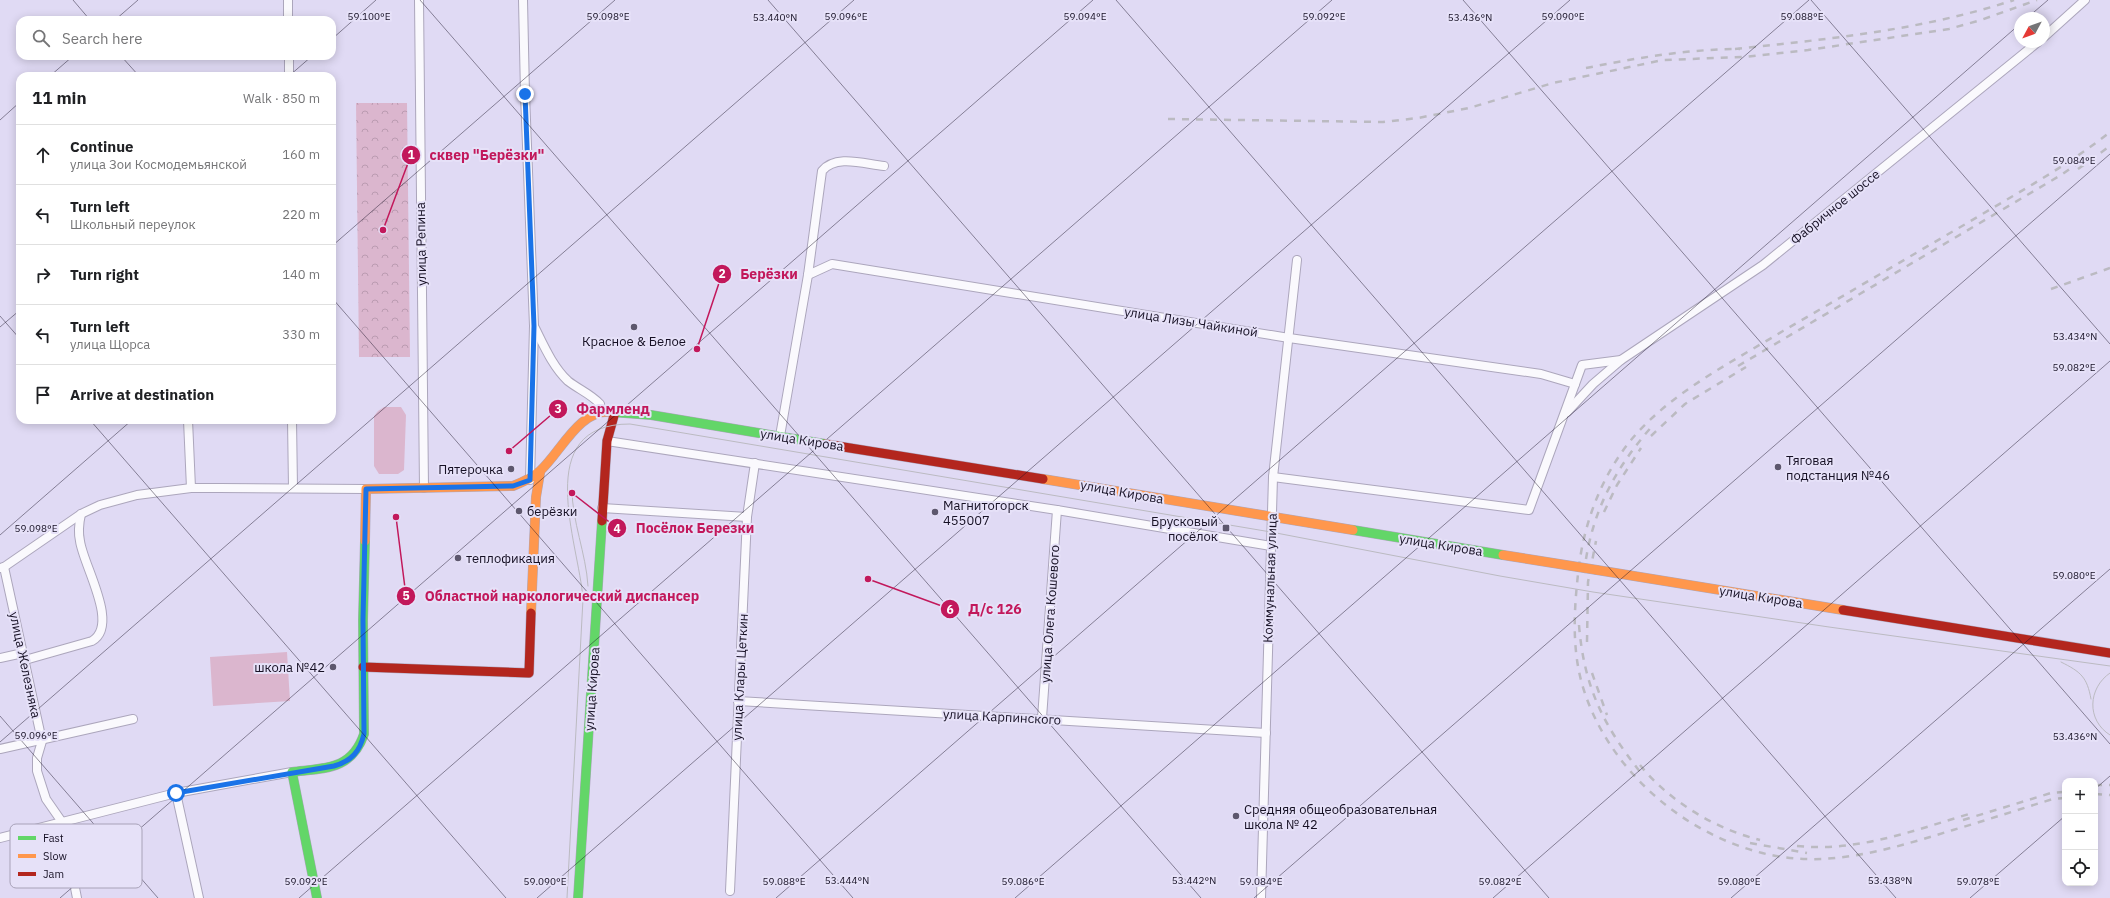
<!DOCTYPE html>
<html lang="en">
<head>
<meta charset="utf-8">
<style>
  :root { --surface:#fff; --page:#f2f2f2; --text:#202124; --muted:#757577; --line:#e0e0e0 }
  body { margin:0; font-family:"IBM Plex Sans",sans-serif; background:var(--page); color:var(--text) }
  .controls { position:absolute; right:12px; bottom:12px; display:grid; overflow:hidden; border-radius:8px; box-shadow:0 2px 10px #0003 }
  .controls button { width:36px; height:36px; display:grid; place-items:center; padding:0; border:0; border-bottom:1px solid var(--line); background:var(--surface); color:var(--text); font:20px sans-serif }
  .compass { position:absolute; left:2014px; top:12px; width:36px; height:36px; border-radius:50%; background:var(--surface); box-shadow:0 2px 10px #0003; rotate:229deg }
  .stop { position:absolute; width:12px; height:12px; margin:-9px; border:3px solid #1a73e8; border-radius:50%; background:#fff }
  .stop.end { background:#1a73e8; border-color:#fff; box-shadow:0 1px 4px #0008 }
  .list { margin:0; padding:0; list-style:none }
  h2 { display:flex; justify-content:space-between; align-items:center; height:52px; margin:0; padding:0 16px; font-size:17px }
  h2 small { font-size:13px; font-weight:400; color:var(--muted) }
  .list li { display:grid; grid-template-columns:26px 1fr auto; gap:12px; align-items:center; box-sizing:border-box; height:60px; padding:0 16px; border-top:1px solid var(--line) }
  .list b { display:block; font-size:15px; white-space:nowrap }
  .list p { margin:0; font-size:13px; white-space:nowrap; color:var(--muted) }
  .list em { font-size:13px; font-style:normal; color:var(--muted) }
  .icon { flex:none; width:22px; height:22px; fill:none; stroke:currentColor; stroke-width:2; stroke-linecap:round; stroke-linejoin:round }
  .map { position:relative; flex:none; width:2110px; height:898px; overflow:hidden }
  .search { position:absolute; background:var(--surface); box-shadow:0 2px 10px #0003; left:16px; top:16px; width:320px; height:44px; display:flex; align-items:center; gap:10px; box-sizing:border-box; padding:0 14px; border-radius:12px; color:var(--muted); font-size:15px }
  .panel { position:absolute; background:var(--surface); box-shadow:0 2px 10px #0003; left:16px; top:72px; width:320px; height:352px; border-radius:12px }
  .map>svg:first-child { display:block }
  .green { fill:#dbb6ce }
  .park { fill:url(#park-crowns) }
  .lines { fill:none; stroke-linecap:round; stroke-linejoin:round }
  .street-casing { stroke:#aca6bc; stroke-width:10 }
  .fast-casing { stroke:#aca6bc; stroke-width:10 }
  .slow-casing { stroke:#aca6bc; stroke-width:10 }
  .jam-casing { stroke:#aca6bc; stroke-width:10 }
  .street { stroke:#faf9fd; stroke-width:8 }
  .fast { stroke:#63d668; stroke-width:9 }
  .slow { stroke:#ff974d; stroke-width:9 }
  .jam { stroke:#b3261e; stroke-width:9 }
  .tram { stroke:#bbbac1; stroke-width:1 }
  .rail { stroke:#bbbac1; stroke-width:2.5; stroke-dasharray:7 7; stroke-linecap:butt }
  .slow-bridge-casing { stroke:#aca6bc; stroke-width:10; stroke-linecap:butt }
  .slow-bridge { stroke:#ff974d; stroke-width:9 }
  .route { stroke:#1a73e8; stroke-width:5 }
  .ticks { fill:none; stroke:#161024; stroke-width:1; stroke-opacity:0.45 }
  .poi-dot { fill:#5d576d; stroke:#e6e1f8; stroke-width:1.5 }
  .labels { text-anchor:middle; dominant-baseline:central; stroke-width:4; stroke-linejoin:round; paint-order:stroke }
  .street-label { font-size:13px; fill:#161024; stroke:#e6e1f8 }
  .poi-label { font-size:13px; fill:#161024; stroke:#e6e1f8; text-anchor:start }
  .key { fill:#e6e1f8; stroke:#a8a2b8; stroke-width:1 }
  .key-label { font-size:11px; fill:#161024 }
  .ticks-label { font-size:10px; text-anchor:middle; fill:#161024; stroke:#e6e1f8; stroke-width:4; stroke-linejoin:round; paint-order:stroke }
  .leader { fill:none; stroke:#c2185b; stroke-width:1.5 }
  .callout-dot { fill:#c2185b; stroke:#e6e1f8; stroke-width:1.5 }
  .mark-label { font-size:12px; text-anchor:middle; font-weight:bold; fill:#fff }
  .callout-label { font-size:14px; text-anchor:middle; font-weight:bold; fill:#c2185b; stroke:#e6e1f8; stroke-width:4; stroke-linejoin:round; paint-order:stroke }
</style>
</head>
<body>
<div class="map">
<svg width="2110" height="898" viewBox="0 0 2110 898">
  <defs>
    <pattern id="park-crowns" width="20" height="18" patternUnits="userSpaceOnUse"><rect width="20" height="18" fill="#dbb6ce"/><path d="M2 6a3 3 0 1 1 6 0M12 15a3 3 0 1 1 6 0" fill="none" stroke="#bb9bb1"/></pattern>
  </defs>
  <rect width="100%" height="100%" fill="#e0daf4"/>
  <g class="green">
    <path d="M384,407H401L406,415L404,470L398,474H379L374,466V416L378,411Z"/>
    <path d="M287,652L290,701L213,706L210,657Z"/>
  </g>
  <path class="park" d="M356,103H407L410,357H359Z"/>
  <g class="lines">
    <g class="street-casing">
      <g id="street">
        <path d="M288,0V20"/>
        <path d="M419,0L424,488"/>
        <path d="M523,0L525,94L534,326L530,480"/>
        <path d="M2044,37L2085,0"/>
        <path d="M289,56V76"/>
        <path d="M808,275L832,264L1289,338L1541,374L1575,384"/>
        <path d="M535,328C544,346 553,367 568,381C578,389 591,394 600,404L601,411"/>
        <path d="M1567,412L1593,384L1621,360"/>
        <path d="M188,420L191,488"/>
        <path d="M292,420L293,488"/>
        <path d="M780,436L808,275L822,171C836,154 864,164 884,166"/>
        <path d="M607,441L1057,510L1271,546"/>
        <path d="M1273,477L1529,510L1582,365L1621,360L1763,265L2038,42"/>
        <path d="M602,508L747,517"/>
        <path d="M4,567L42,741L37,758V771L46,799L62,822L77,898"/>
        <path d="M0,568L4,567L81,514L100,505L137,495L191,488H219L366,489"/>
        <path d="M0,658L23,653"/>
        <path d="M25,660L92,641C120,625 83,565 80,541C78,532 79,523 81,514"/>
        <path d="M738,701L1266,733"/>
        <path d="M1042,718L1057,510"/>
        <path d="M0,749L133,719"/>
        <path d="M176,793L199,898"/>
        <path d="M0,838L176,793L292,772"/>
        <path d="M730,891L747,517L755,463"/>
        <path d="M1261,898L1273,477L1297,260"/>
      </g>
    </g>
    <g class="fast-casing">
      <g id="fast">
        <path d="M611,412L651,415L825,444"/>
        <path d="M1353,530L1503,555"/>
        <path d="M317,898L292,772C325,768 352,770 364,734L363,620L365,541"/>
        <path d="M578,898L602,521"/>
      </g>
    </g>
    <g class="slow-casing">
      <g id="slow">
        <path d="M1043,479L1353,530"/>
        <path d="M365,541L366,489L513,486C523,482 532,478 540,471C561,452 579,409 611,412"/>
        <path d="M1597,570L1843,610"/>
        <path d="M531,613L536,497L540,473"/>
      </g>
    </g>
    <g class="jam-casing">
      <g id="jam">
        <path d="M825,444L1043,479"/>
        <path d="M602,521L607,441L615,412"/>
        <path d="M1843,610L2110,653"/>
        <path d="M363,667L529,673L531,613"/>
      </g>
    </g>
    <use href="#street" class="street"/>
    <use href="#fast" class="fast"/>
    <use href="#slow" class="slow"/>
    <use href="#jam" class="jam"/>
    <g class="tram">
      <path d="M572,489C572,522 586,553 588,586"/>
      <path d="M2061,662C2081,672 2087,677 2091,699"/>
      <path d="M2110,673C2088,688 2086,720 2110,735"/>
      <path d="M567,898L583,599C579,543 530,424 630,424L1271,532L1500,576L1593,592L1829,627L2110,666"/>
    </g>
    <g class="rail">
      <path d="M1735,49C1829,39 1923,30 2014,0"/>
      <path d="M1586,68C1637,58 1688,49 1740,49"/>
      <path d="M1168,119L1383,122L1418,118L1469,108L1553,83L1663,60L1743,57L1808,50L1949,29L1981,20L2037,0"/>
      <path d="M2078,169L2110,146"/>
      <path d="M2051,289L2110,268"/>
      <path d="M1738,366L2061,175L2081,161"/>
      <path d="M1651,436L1685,404L1746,367"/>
      <path d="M1604,512L1617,485L1641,448"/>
      <path d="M1584,573C1591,513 1614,469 1654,424"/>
      <path d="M1579,625C1584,687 1603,725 1641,773"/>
      <path d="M1587,642L1588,582L1596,541"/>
      <path d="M1592,673L1607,715"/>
      <path d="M1640,765C1669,801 1715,829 1760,840"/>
      <path d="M2095,785H2110"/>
      <path d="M2095,794L2110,795"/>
      <path d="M2065,798L2053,799C2020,809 1987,820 1953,830C1897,847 1836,867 1776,856C1689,840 1607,771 1582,684C1572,648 1574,611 1578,574C1583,526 1600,478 1631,440C1670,393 1732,362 1783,331C1845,295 1907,258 1969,222C2017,193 2066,167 2110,132"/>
      <path d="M1963,820L2051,793L2063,792"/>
      <path d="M1750,843L1807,853"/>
      <path d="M1797,846C1858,852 1912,831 1969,814"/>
    </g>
    <g class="slow-bridge-casing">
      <path id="slow-bridge" d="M1503,555L1597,570"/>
    </g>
    <use href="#slow-bridge" class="slow-bridge"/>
  </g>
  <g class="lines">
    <path class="route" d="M176,793L334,766C352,761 360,751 364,734L363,620L366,489L513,486L530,480L534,326L525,94"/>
  </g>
  <path class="ticks" d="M73,0L90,20M420,0L1201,898M768,0L1549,898M1116,0L1896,898M1463,0L2110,744M1811,0L2110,344M2027,18L2048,0M115,20L138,0M332,39L376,0M121,56L139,76M50,76L73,56M289,76L312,56M0,120L20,102M332,246L615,0M332,298L853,898M0,316L20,339M0,327L20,310M90,420L506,898M0,535L132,420M0,716L158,898M0,742L854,0M2095,789L2110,776M60,898L1093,0M299,898L1332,0M537,898L1570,0M776,898L1809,0M1015,898L2020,24M1254,898L2110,154M1493,898L2110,361M1731,898L2110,569M1970,898L2065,816"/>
  <g class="poi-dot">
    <circle cx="634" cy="327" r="4"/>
    <circle cx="1778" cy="467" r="4"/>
    <circle cx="511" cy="469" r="4"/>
    <circle cx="519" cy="511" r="4"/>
    <circle cx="935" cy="512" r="4"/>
    <rect x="1222" y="524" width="8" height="8" rx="2"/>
    <circle cx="458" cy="558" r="4"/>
    <circle cx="333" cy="667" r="4"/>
    <circle cx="1236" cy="816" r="4"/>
  </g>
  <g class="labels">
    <g class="street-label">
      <text transform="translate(1835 207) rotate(-39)">Фабричное шоссе</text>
      <text transform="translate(421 244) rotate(-91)">улица Репина</text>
      <text transform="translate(1191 322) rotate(9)">улица Лизы Чайкиной</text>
      <text transform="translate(802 440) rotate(9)">улица Кирова</text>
      <text transform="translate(1122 492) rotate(10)">улица Кирова</text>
      <text transform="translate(1441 545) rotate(9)">улица Кирова</text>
      <text transform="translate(1270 578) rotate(-88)">Коммунальная улица</text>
      <text transform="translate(1761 597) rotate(9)">улица Кирова</text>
      <text transform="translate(1050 614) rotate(-86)">улица Олега Кошевого</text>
      <text transform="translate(25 665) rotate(78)">улица Железняка</text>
      <text transform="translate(740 677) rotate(-87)">улица Клары Цеткин</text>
      <text transform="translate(592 689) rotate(-86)">улица Кирова</text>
      <text transform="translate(1002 717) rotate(3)">улица Карпинского</text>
    </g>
    <g class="poi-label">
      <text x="634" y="341" text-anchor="middle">Красное &amp; Белое</text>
      <text x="1786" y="460">Тяговая<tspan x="1786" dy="15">подстанция №46</tspan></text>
      <text x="503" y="469" text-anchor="end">Пятерочка</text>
      <text x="943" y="505">Магнитогорск<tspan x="943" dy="15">455007</tspan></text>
      <text x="527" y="511">берёзки</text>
      <text x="1218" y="521" text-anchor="end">Брусковый<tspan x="1218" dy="15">посёлок</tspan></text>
      <text x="466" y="558">теплофикация</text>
      <text x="325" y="667" text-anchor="end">школа №42</text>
      <text x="1244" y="809">Средняя общеобразовательная<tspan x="1244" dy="15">школа № 42</tspan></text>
    </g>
  </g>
  <rect x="10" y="824" width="132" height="64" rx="6" class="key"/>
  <rect x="18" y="836" width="18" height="4" fill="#63d668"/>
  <rect x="18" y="854" width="18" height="4" fill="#ff974d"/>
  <rect x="18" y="872" width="18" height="4" fill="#b3261e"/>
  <g class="key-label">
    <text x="43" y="842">Fast</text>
    <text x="43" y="860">Slow</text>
    <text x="43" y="878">Jam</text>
  </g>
  <g class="ticks-label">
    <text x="369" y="20">59.100°E</text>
    <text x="608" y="20">59.098°E</text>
    <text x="846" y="20">59.096°E</text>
    <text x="1085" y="20">59.094°E</text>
    <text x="1324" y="20">59.092°E</text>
    <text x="1563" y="20">59.090°E</text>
    <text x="1802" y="20">59.088°E</text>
    <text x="775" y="21">53.440°N</text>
    <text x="1470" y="21">53.436°N</text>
    <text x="2074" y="164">59.084°E</text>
    <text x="2075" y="340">53.434°N</text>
    <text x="2074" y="371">59.082°E</text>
    <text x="36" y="532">59.098°E</text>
    <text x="2074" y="579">59.080°E</text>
    <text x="36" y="739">59.096°E</text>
    <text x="2075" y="740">53.436°N</text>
    <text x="847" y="884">53.444°N</text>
    <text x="1194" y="884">53.442°N</text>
    <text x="1890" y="884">53.438°N</text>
    <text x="306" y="885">59.092°E</text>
    <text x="545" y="885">59.090°E</text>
    <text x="784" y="885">59.088°E</text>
    <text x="1023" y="885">59.086°E</text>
    <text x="1261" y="885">59.084°E</text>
    <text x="1500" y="885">59.082°E</text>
    <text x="1739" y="885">59.080°E</text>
    <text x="1978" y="885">59.078°E</text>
  </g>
  <path class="leader" d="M383 230L411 155M697 349L722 274M509 451L558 409M572 493L617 528M396 517L406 596M868 579L950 609"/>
  <g class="callout-dot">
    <circle cx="383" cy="230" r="4"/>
    <circle cx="697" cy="349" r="4"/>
    <circle cx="509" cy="451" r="4"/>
    <circle cx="572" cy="493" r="4"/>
    <circle cx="396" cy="517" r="4"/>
    <circle cx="868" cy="579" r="4"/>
    <circle cx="411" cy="155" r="10"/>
    <circle cx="722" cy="274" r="10"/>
    <circle cx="558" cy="409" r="10"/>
    <circle cx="617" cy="528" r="10"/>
    <circle cx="406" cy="596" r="10"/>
    <circle cx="950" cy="609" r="10"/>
  </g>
  <g class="mark-label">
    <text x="411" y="159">1</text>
    <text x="722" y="278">2</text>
    <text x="558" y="413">3</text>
    <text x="617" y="533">4</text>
    <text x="406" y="600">5</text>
    <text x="950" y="614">6</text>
  </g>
  <g class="callout-label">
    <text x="487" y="160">сквер "Берёзки"</text>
    <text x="769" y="279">Берёзки</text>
    <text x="613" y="414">Фармленд</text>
    <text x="695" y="533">Посёлок Березки</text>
    <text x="562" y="601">Областной наркологический диспансер</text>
    <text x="995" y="614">Д/с 126</text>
  </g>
</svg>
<div class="controls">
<button>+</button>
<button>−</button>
<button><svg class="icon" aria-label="locate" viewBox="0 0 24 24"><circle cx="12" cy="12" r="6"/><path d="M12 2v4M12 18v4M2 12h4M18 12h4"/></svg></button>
</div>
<svg class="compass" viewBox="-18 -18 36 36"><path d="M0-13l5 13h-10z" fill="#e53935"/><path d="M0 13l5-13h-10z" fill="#757577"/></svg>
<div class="stop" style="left:176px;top:793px"></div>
<div class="stop end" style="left:525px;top:94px"></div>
<div class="search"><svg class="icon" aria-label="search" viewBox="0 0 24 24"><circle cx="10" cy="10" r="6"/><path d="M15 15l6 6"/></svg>Search here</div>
<section class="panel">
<h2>11 min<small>Walk · 850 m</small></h2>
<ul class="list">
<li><svg class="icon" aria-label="ahead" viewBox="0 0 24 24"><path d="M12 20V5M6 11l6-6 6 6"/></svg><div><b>Continue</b><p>улица Зои Космодемьянской</p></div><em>160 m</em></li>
<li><svg class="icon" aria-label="left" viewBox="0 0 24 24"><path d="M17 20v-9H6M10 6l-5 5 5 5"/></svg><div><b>Turn left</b><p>Школьный переулок</p></div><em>220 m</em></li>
<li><svg class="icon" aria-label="right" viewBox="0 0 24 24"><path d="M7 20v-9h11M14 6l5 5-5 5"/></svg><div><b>Turn right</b></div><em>140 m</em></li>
<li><svg class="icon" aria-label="left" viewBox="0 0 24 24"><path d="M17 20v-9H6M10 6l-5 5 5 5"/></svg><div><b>Turn left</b><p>улица Щорса</p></div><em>330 m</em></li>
<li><svg class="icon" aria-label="arrive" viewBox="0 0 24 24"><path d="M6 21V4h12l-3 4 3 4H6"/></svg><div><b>Arrive at destination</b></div></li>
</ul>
</section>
</div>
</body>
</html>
